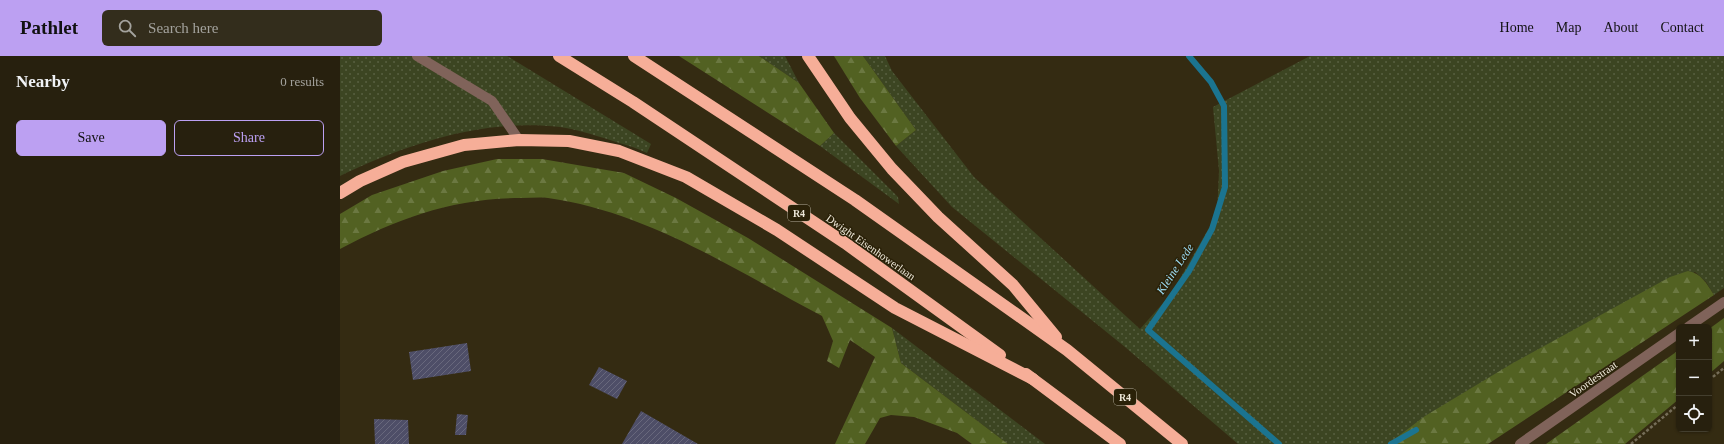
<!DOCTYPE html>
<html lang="en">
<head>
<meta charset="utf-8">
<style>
  :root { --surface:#27200e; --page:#332d1c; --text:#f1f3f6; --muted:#a4a39e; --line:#433e2e; --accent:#bca0f2 }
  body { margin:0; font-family:Georgia,serif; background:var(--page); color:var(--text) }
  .controls { position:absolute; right:12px; bottom:12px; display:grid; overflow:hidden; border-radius:6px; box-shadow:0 1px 3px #0004 }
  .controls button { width:36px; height:36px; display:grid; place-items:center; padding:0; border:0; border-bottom:1px solid var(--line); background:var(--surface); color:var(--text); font:20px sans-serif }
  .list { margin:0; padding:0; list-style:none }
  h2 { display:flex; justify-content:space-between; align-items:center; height:52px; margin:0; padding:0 16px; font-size:17px }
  h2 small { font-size:13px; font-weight:400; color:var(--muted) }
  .actions { display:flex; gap:8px; padding:12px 16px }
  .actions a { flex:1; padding:9px 0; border:1px solid var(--accent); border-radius:6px; text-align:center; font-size:14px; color:var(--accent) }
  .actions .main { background:var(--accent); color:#111 }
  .icon { flex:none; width:22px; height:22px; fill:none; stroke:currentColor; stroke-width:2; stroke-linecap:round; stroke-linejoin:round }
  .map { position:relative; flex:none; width:1384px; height:388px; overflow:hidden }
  header { display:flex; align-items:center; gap:24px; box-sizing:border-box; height:56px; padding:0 20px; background:var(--accent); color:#111 }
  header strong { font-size:19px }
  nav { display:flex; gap:22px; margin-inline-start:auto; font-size:14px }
  .search { width:280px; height:36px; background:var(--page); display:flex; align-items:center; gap:10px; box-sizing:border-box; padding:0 14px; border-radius:6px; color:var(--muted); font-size:15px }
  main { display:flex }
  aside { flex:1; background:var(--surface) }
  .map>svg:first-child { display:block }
  .grass { fill:url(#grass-dots) }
  .forest { fill:url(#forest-firs) }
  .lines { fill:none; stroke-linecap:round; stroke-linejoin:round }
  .stream { stroke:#1b7490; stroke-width:6 }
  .building { fill:url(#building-hatch) }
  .path { stroke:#756d58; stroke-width:2.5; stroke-dasharray:3 2; stroke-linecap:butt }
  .minor { stroke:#80635a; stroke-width:10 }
  .highway { stroke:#f6ae98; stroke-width:12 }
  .labels { text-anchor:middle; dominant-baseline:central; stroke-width:3; stroke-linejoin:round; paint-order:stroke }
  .shield { fill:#2a2108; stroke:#b2ac9a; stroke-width:1 }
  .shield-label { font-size:10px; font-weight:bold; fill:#ede7d8 }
  .street-label { font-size:11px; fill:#ede7d8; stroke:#2a2108 }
  .water-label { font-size:12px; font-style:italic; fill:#9eddf5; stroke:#2a2108 }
</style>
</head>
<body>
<header>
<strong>Pathlet</strong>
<div class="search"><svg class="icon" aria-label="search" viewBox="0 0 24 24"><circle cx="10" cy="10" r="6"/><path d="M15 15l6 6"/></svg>Search here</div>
<nav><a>Home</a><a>Map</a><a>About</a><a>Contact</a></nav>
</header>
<main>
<aside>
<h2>Nearby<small>0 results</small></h2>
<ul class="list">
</ul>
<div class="actions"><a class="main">Save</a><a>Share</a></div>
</aside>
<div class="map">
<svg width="1384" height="388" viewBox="0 0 1384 388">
  <defs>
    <pattern id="grass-dots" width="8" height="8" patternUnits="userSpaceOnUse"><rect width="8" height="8" fill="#3c4522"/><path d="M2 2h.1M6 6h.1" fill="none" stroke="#586041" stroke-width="1.8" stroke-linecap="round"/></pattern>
    <pattern id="forest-firs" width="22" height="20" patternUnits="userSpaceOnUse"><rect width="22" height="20" fill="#526122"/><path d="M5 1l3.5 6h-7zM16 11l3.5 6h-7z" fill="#6b7841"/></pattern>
    <pattern id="building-hatch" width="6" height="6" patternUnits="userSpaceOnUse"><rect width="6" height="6" fill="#4e4e67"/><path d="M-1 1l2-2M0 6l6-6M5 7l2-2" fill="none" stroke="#68687c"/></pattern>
  </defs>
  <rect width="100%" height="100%" fill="#342b12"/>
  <g class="grass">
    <path d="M0,0H167L311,88L307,97C295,91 282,88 270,84C254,79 236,73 220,71C144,62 67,88 0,120Z"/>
    <path d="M419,0H445L459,27Z"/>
    <path d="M523,0H545L552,15L634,121L800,273L831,238L877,158L879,115L873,51L970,0H1384V232L1374,239L1366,226L1355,216L1048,388H898L785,291L612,151L556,90L576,74Z"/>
    <path d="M494,77L558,141L559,148L480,90Z"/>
    <path d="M552,272L705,388H668L561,307Z"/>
  </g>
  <g class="forest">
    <path d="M339,0H419L459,27L494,77L480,90Z"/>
    <path d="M494,0H523L576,74L556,90L520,42Z"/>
    <path d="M157,103H202L284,117L336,142L408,182L552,272L561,307L668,388H632L617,377L574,361L551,359L540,362L525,388H495L535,301L510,284L499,312L487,305L493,285L482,260C395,214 308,156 208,142C200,141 190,142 181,142C114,142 58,162 0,193V158L32,139L103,115Z"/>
    <path d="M1348,215C1361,217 1367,228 1374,239L1148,388H1048L1085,360L1173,307L1330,221Z"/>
    <path d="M1384,262V305L1369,318V273Z"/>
    <path d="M1339,294V343L1285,388H1206Z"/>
  </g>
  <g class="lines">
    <g class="stream">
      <path d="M849,0L871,26L884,50L885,131L872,173L849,215L808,274L939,388"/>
      <path d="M1051,388L1076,374"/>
    </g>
  </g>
  <g class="building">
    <path d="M127,287L131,315L73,324L69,296Z"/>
    <path d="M259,311L287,325L277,343L249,329Z"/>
    <path d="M301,355L358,388H282Z"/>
    <path d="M117,358L128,359L126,379H115Z"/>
    <path d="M34,363L68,364L69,388H35Z"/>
  </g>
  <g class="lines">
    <g class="path">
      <path d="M1369,324L1384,312"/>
      <path d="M1291,388L1339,348"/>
    </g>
    <g class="minor">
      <path d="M77,0L152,45L179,84"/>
      <path d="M1348,271L1384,246"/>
      <path d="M1180,388L1339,277"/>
    </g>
    <g class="highway">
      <path d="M219,0L293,46L505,187L660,299"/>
      <path d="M294,0L515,144L727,294L842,388"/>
      <path d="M468,0L510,62L552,113L598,161L673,229L716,281"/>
      <path d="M0,137L20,125L63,106L124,89L179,84L229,85L279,95L346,121L437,174L555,252L693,323"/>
      <path d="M686,318L780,388"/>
    </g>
  </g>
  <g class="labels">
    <g class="shield">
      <rect x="448" y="149" width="22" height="16" rx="3"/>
      <rect x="774" y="333" width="22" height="16" rx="3"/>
    </g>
    <g class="shield-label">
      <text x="459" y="157">R4</text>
      <text x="785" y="341">R4</text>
    </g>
    <g class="street-label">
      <text transform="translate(531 191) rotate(35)">Dwight Eisenhowerlaan</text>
      <text transform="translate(1253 323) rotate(-35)">Voordestraat</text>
    </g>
    <g class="water-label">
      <text transform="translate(835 213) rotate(-57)">Kleine Lede</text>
    </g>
  </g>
</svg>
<div class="controls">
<button>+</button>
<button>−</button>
<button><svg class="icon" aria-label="locate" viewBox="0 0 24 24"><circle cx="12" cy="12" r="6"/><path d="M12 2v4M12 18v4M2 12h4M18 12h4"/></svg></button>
</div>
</div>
</main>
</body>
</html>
